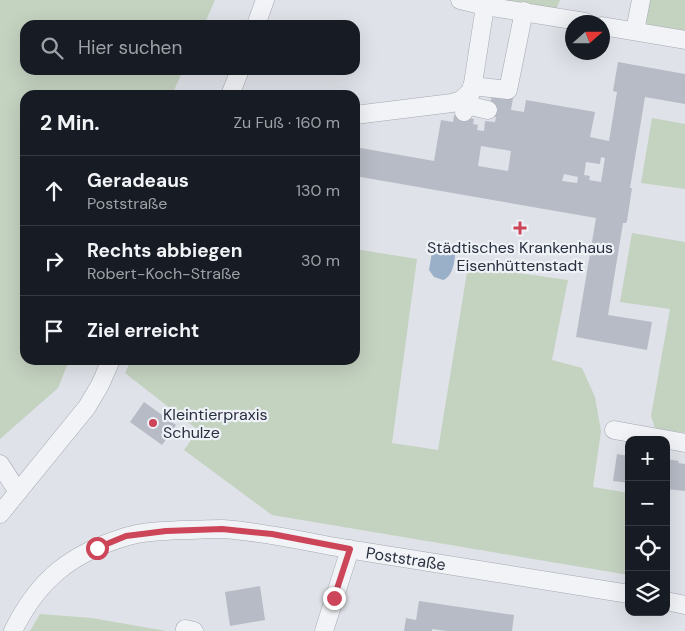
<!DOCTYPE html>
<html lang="de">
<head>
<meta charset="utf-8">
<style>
  :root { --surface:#171b24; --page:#242831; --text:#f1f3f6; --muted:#9ea1a6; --line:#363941 }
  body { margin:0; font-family:"DM Sans",sans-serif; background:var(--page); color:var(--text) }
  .controls { position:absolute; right:15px; bottom:15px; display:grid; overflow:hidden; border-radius:10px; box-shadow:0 5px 20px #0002 }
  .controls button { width:45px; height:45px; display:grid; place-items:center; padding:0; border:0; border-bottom:1px solid var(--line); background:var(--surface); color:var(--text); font:25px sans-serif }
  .compass { position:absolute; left:565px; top:15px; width:45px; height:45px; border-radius:50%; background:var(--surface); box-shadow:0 5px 20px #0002; rotate:69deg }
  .stop { position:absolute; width:15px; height:15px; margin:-11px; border:4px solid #cc4558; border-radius:50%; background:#fff }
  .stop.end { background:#cc4558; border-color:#fff; box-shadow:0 1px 5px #0008 }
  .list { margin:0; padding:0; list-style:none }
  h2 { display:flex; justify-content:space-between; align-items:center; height:65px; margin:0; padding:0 20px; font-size:21px }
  h2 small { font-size:16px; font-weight:400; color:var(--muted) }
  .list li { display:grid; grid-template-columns:32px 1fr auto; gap:15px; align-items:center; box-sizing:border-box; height:70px; padding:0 20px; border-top:1px solid var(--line) }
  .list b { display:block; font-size:19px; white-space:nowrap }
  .list p { margin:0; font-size:16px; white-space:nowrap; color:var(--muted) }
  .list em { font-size:16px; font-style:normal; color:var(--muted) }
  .icon { flex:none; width:28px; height:28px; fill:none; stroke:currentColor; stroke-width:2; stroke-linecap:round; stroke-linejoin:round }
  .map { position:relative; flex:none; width:685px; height:631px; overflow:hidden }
  .search { position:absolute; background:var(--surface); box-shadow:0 5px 20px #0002; left:20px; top:20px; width:340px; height:55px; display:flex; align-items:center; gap:12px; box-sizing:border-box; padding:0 18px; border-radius:15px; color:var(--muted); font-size:19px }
  .panel { position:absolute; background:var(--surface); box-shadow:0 5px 20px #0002; left:20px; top:90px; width:340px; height:275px; border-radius:15px }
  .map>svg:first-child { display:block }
  .green { fill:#c4d2c0 }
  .water { fill:#9ab0c8 }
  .building { fill:#b6bbc5; fill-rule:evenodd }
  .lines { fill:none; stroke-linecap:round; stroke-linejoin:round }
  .minor-casing { stroke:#a4a9b2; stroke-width:19 }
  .minor { stroke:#f1f3f6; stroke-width:18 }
  .route { stroke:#cc4558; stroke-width:6 }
  .poi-dot { fill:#cc4558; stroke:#eef1f6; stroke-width:2 }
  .labels { text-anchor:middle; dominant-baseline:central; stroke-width:4.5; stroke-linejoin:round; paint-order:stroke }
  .poi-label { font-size:16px; fill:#28303f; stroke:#eef1f6 }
  .street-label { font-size:16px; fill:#28303f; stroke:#eef1f6 }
</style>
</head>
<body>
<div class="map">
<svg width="685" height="631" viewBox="0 0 685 631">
  <rect width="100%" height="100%" fill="#dfe2e8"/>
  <g class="green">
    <path d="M0,0H215L204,25H25V70H183L172,95H25V360H69L58,388L0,439Z"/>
    <path d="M492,0H560L556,10Z"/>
    <path d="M649,0H685V35L649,28L646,22Z"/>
    <path d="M652,118L685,124V189L641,183Z"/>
    <path d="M632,233L685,242V433L655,428L651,416L670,309L620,302Z"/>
    <path d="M355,249L417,259L392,443L438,450L468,266L568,280L552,360L582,368L595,397L601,431L593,487L629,493V575L272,515L184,450L198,430L125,373L131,360H355Z"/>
    <path d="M40,614L92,618L166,631H30Z"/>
  </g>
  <path class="water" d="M433,246H445L450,250L456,251C454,260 454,276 443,280L434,277L429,270Z"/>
  <g class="building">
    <path d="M618,62L685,74V104L645,97L630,188H632L627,221L626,223H623L608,315L652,322L647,350L576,337L596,218L355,176V147L434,161L441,120L453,122L454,115L474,119L473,124L478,125L477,130L484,131L485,121L495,122L496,117L488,116L492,94L513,98L511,110L524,112L526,100L595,112L590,137L609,141L617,92L613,91ZM481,146L511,151L508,171L478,166ZM601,157L605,158L601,182L589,180L590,176L584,175L586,162L600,164ZM564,174L578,177L577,183L562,181Z"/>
    <path d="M144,402L176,425L162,445L130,422Z"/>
    <path d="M617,454L629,456V483L613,481Z"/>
    <path d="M666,459L679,461L678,463L685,464V491L666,489Z"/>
    <path d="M260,586L265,620L230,626L225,592Z"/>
    <path d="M419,601L514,615L512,631H447L432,629V631H404L406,618L416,620Z"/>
  </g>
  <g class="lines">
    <g class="minor-casing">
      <g id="minor">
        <path d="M460,0L485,6L585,22"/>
        <path d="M256,25L265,0"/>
        <path d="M602,26L685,40"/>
        <path d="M635,31L641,0"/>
        <path d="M472,86L508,90L524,11"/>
        <path d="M230,95L240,70"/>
        <path d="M466,105L488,110"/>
        <path d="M464,112L472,90L485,6"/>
        <path d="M355,115L452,103L461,100L472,90"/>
        <path d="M614,430L685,443"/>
        <path d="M0,464L18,492"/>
        <path d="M0,514L87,407L100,385L111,360"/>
        <path d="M666,601L685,605"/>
        <path d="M185,629L194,631"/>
        <path id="s1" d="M13,631C38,580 70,554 125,537C142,531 163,531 181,530C195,530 209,529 222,529C269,532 314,544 360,551C450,565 539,580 629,594"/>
        <path d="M324,631L350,549"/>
      </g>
    </g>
    <use href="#minor" class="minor"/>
  </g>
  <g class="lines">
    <path class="route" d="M97,548L126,536L166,531L222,529L272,534L350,549L334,598"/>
  </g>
  <g class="poi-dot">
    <path d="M517.5 220.5h5v5h5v5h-5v5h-5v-5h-5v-5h5z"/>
    <circle cx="153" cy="423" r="5"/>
  </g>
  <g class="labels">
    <g class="poi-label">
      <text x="520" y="247">Städtisches Krankenhaus<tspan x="520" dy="18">Eisenhüttenstadt</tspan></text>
      <text x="163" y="414" text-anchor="start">Kleintierpraxis<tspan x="163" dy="18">Schulze</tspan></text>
    </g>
    <g class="street-label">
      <text stroke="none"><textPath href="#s1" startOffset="435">Poststraße</textPath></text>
    </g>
  </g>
</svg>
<div class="controls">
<button>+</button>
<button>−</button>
<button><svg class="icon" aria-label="locate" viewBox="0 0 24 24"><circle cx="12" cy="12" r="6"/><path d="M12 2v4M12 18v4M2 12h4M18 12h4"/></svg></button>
<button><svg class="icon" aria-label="layers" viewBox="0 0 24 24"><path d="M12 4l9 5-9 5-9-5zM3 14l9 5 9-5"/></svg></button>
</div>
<svg class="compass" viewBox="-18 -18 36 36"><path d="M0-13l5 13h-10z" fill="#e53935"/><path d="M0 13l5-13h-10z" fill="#9ea1a6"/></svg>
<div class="stop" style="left:97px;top:548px"></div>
<div class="stop end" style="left:334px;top:598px"></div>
<div class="search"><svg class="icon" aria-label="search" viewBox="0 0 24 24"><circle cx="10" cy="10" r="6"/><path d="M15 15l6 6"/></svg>Hier suchen</div>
<section class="panel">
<h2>2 Min.<small>Zu Fuß · 160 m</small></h2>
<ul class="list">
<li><svg class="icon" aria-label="ahead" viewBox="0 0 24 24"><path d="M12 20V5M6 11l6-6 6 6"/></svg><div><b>Geradeaus</b><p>Poststraße</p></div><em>130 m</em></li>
<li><svg class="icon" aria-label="right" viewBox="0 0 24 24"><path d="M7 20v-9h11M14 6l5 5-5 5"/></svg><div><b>Rechts abbiegen</b><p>Robert-Koch-Straße</p></div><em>30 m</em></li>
<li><svg class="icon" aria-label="arrive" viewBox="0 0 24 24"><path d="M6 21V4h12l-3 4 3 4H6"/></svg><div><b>Ziel erreicht</b></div></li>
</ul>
</section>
</div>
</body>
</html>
